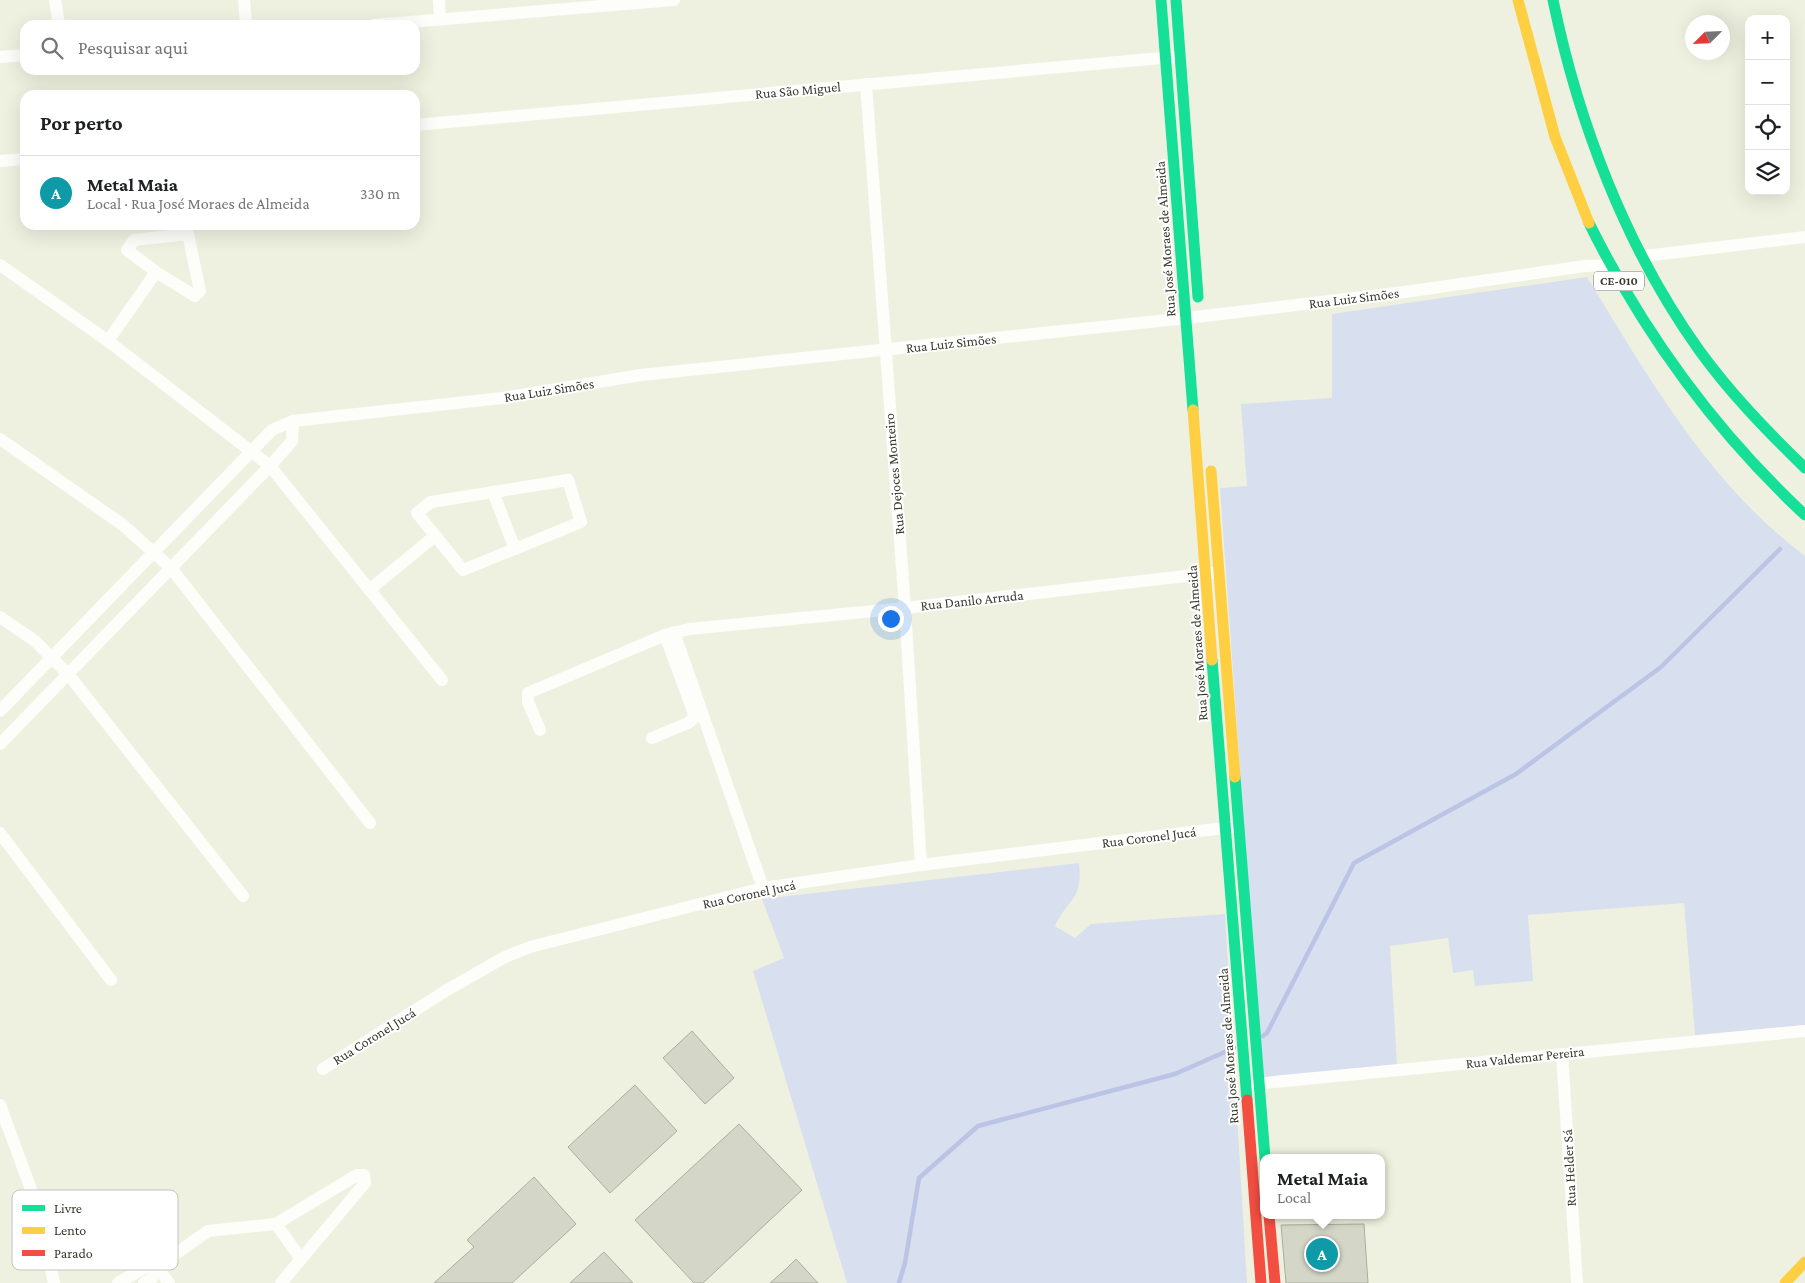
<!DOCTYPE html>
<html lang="pt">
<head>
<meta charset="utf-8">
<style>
  :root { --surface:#fff; --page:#f2f2f2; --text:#202124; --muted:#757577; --line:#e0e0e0; --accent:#db2777 }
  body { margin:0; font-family:"Crimson Pro",serif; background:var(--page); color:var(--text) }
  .controls { position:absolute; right:15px; top:15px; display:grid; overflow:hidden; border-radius:10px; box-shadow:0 5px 20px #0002 }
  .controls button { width:45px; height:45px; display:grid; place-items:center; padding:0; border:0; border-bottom:1px solid var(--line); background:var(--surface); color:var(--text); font:25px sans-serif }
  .compass { position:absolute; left:1685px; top:15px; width:45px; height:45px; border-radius:50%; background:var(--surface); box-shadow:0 5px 20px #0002; rotate:246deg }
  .you { position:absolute; left:890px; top:618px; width:18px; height:18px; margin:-12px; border:4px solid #fff; border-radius:50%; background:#1a73e8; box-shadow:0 0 0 8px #1a73e833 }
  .badge { display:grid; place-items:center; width:32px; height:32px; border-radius:50%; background:var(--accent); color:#fff; font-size:16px; font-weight:700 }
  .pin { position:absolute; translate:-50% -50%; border:2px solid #fff; box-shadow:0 1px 5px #0006 }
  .popup { position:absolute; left:1260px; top:1154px; width:125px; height:65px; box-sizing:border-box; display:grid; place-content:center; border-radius:10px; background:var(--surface); filter:drop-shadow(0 1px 4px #0005); font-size:16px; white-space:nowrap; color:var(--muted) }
  .popup b { font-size:19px; color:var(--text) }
  .popup::after { content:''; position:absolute; left:50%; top:100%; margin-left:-10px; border:10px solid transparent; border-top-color:var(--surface) }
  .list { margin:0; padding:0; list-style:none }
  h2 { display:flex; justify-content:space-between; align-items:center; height:65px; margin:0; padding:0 20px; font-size:21px }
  h2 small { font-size:16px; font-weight:400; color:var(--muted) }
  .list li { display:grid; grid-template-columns:32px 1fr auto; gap:15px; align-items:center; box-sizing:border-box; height:75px; padding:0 20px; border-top:1px solid var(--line) }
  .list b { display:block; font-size:19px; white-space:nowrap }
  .list p { margin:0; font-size:16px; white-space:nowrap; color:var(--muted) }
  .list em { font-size:16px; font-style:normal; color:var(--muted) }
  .icon { flex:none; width:28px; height:28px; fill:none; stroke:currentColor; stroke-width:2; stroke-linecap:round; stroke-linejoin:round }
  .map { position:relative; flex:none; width:1805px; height:1283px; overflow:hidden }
  .search { position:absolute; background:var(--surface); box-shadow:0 5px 20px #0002; left:20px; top:20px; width:400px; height:55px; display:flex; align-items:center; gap:12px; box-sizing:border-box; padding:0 18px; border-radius:15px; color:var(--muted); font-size:19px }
  .panel { position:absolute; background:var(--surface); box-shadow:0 5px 20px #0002; left:20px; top:90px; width:400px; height:140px; border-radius:15px }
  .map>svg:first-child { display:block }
  .green { fill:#d8dfee }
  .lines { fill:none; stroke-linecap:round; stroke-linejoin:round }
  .stream { stroke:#bbc4e5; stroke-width:4.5 }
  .building { fill:#d4d6c8; stroke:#abad9f }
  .street { stroke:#fdfdfa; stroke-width:12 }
  .fast { stroke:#16e098; stroke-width:11 }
  .slow { stroke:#ffcf43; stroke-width:11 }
  .jam { stroke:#f24e42; stroke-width:11 }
  .labels { text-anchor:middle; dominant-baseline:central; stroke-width:4; stroke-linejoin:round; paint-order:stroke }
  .shield { fill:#fff; stroke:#74756c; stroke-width:1 }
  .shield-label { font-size:12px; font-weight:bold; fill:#383a2d }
  .street-label { font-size:14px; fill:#383a2d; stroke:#fff }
  .key { fill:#fff; stroke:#c3c4c0; stroke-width:1 }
  .key-label { font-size:14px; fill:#383a2d }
</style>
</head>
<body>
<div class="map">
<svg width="1805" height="1283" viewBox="0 0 1805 1283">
  <rect width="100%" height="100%" fill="#eff1e0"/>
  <g class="green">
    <path d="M1587,277C1648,377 1710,485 1805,556V1025L1695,1035L1684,903L1528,915L1533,981L1475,986L1473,970L1453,973L1448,938L1390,946L1397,1066L1262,1081L1220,488L1247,486L1241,404L1332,398V314Z"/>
    <path d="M1079,863C1083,901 1068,898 1055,926L1075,938L1091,924L1225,914L1247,1283H847L753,971L784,958L762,899Z"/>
  </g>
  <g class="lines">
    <g class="stream">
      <path d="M1263,1036L1267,1033L1354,863L1516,774L1661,667L1780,549"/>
      <path d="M899,1283L905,1263L919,1178L978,1126L1175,1074L1234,1048"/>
    </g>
  </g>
  <g class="building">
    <path d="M692,1031L734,1078L705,1104L663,1058Z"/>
    <path d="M635,1085L677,1131L610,1193L568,1147Z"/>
    <path d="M739,1124L802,1190L703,1283H694L635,1220Z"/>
    <path d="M534,1177L576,1224L512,1283H434L474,1247L467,1240Z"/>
    <path d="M1364,1224L1368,1283H1286L1281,1225Z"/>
    <path d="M604,1252L633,1283H570L581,1273Z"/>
    <path d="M796,1259L818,1283H770L786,1269Z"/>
  </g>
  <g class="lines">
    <g class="street">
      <path d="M55,0L59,25"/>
      <path d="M244,0L246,25"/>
      <path d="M439,0L440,18"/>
      <path d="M374,25L674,0"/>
      <path d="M0,57L25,55"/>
      <path d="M866,84L905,608L921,865"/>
      <path d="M415,125L1173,57"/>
      <path d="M0,161L25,159"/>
      <path d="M188,234L200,291L195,296L156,272L127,250L134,240Z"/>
      <path d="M1644,256L1805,237"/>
      <path d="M0,265L108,341L270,466L442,680"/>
      <path d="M108,341L156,272"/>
      <path d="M0,439L123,525L171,568L370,823"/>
      <path d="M568,480L581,522L463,570L417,513L431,502Z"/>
      <path d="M493,492L515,549"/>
      <path d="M369,590L435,536"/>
      <path d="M0,617L35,641L68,674L243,896"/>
      <path d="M674,632L763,888"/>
      <path d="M665,635L689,629L905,608L1212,573"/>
      <path d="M0,711L272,430L293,421L502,398L641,375L1187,318L1405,292L1585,266L1610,265"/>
      <path d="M540,730L528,702V693L665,635L694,714L693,719L688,723L652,738"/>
      <path d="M0,744L270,466L292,441L293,421"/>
      <path d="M0,833L111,980"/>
      <path d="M1562,1054L1577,1283"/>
      <path d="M323,1069L447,990L505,957L530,947L763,888L921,865L1232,827"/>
      <path d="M1253,1084L1805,1031"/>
      <path d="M0,1105L36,1203L54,1283"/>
      <path d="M276,1224L301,1259"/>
      <path d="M157,1267L169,1283"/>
      <path d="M118,1283L146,1267H157L208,1231L276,1224L357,1175H364L365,1183L281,1283"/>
      <path d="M144,1283L152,1278L157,1267"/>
    </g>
    <g class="fast">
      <path d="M1161,0L1193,410"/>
      <path d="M1176,0L1198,297"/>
      <path d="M1553,0C1578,122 1626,248 1699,350C1730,393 1767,431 1805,468"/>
      <path d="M1589,223C1643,332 1716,432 1805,515"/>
      <path d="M1212,660L1247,1100"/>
      <path d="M1235,777L1265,1158"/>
    </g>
    <g class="slow">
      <path d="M1518,0L1555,137L1589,223"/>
      <path d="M1193,410L1212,660"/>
      <path d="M1211,471L1235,777"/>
      <path d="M1785,1283L1805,1262"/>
    </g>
    <g class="jam">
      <path d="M1247,1100L1261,1283"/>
      <path d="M1269,1215L1275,1283"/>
    </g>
  </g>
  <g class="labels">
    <rect class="shield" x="1594" y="271.5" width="50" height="19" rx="4"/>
    <g class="shield-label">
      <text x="1619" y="281">CE-010</text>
    </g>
    <g class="street-label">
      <text transform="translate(798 90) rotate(-5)">Rua São Miguel</text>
      <text transform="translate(1165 239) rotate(-94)">Rua José Moraes de Almeida</text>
      <text transform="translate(1354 298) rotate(-7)">Rua Luiz Simões</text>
      <text transform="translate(951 343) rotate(-6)">Rua Luiz Simões</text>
      <text transform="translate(549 390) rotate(-9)">Rua Luiz Simões</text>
      <text transform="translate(894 474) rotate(-95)">Rua Dejoces Monteiro</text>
      <text transform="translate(972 600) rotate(-6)">Rua Danilo Arruda</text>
      <text transform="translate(1197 643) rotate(-94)">Rua José Moraes de Almeida</text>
      <text transform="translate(1149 837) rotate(-7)">Rua Coronel Jucá</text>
      <text transform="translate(749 894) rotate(-12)">Rua Coronel Jucá</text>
      <text transform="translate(374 1036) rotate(-32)">Rua Coronel Jucá</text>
      <text transform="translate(1228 1046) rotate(-94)">Rua José Moraes de Almeida</text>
      <text transform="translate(1525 1057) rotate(-6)">Rua Valdemar Pereira</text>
      <text transform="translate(1569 1168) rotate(-93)">Rua Helder Sá</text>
    </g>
  </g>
  <rect x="12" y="1190" width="166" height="80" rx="8" class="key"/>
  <rect x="22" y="1205" width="23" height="6" fill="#16e098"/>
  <rect x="22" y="1227" width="23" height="7" fill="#ffcf43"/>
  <rect x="22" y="1250" width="23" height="6" fill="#f24e42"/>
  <g class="key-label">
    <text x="54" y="1213">Livre</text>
    <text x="54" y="1235">Lento</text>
    <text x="54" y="1258">Parado</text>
  </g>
</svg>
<div class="controls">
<button>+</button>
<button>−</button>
<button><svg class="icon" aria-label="locate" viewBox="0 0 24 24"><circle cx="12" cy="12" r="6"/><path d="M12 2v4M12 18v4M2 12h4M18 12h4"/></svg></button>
<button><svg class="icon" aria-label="layers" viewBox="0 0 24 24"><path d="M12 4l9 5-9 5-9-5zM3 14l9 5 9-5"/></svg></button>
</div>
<svg class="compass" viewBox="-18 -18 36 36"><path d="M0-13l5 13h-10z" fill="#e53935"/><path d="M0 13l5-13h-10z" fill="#757577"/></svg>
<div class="you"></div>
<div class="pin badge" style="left:1322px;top:1254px;background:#0f9aa8">A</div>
<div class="popup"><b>Metal Maia</b>Local</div>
<div class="search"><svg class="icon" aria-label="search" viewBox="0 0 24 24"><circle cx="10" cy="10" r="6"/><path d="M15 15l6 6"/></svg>Pesquisar aqui</div>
<section class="panel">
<h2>Por perto<small></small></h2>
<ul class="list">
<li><span class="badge" style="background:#0f9aa8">A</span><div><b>Metal Maia</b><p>Local · Rua José Moraes de Almeida</p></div><em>330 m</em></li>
</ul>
</section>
</div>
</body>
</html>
